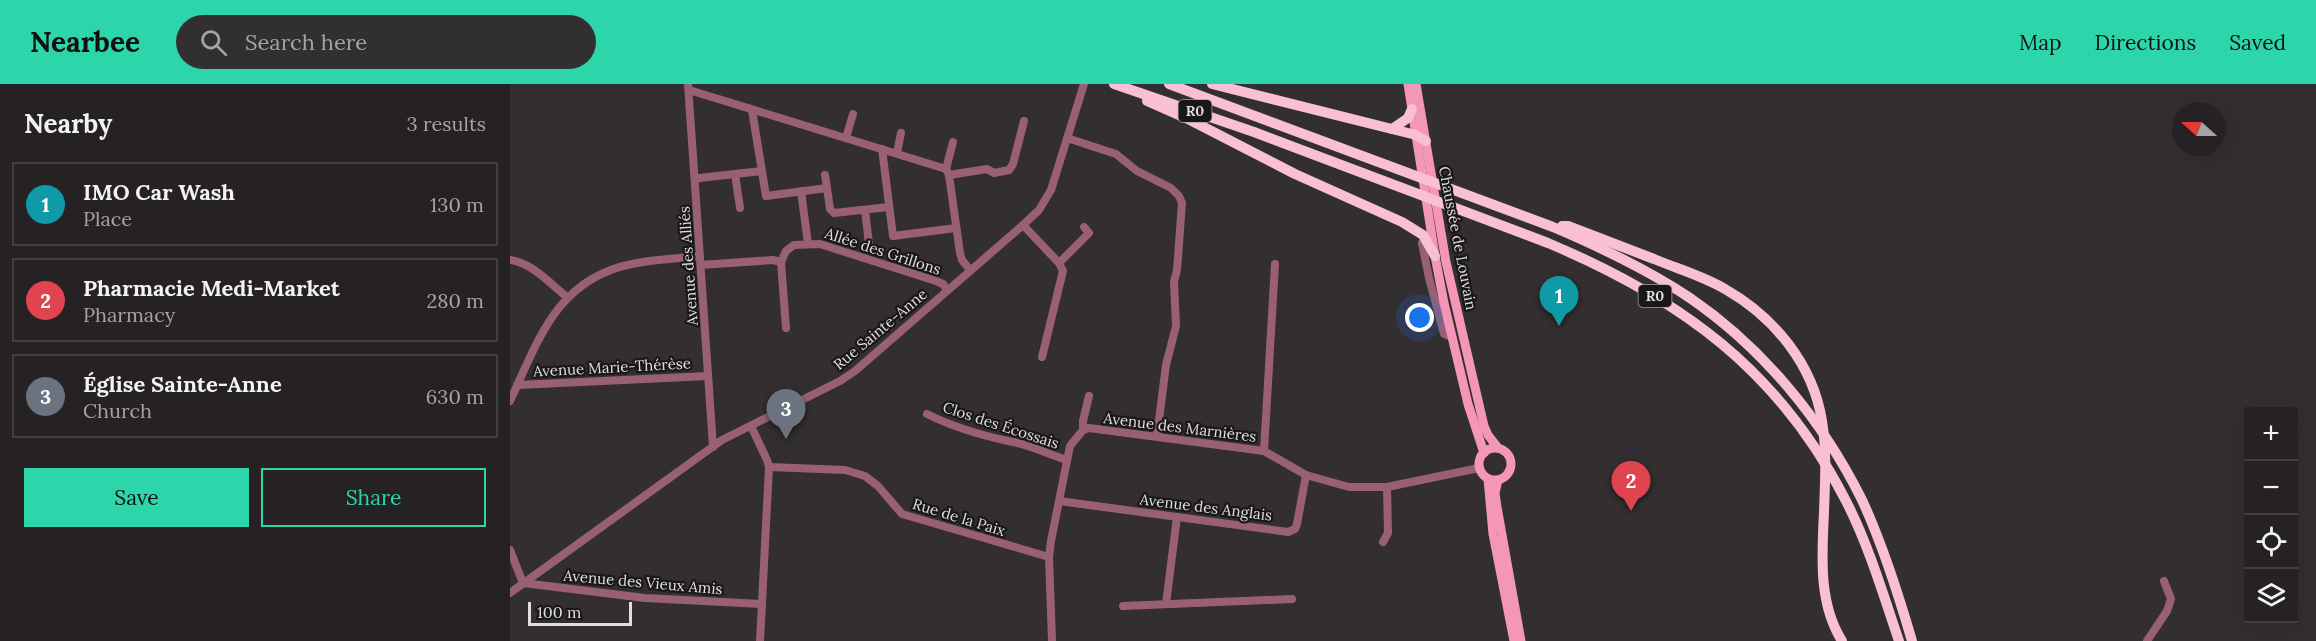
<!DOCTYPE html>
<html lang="en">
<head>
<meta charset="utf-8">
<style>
  :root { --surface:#262224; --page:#322f31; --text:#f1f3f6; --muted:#a4a4a6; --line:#423f41; --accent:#2dd5ab }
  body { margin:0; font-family:Lora,serif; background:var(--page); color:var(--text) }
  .controls { position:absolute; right:18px; bottom:18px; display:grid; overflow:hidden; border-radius:0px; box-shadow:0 6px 24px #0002 }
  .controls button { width:54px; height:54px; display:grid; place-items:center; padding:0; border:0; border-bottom:2px solid var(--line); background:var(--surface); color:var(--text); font:30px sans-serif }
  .compass { position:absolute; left:1662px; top:18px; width:54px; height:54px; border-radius:50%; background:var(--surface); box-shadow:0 6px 24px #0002; rotate:291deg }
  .scale { position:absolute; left:18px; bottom:15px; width:104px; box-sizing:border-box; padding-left:6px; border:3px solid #e1dedf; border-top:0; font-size:16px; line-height:21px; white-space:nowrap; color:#e1dedf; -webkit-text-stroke:4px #191718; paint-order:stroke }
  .you { position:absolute; left:910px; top:234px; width:21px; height:21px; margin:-15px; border:4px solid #fff; border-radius:50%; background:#1a73e8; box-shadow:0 0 0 9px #1a73e833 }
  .badge { display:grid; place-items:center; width:39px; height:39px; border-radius:50%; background:var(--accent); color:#fff; font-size:20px; font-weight:700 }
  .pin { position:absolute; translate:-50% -50px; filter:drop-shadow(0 2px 3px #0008) }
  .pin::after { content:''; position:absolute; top:32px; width:21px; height:18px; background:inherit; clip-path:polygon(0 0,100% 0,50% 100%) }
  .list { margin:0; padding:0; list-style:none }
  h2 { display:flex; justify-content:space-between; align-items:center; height:78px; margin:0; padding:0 24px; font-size:26px }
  h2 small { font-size:20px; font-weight:400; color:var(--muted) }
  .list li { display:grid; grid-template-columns:39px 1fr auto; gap:18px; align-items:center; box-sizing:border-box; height:84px; margin:0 12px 12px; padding:0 12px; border:2px solid var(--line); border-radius:0px }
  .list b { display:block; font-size:22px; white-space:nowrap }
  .list p { margin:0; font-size:20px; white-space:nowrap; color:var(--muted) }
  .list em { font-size:20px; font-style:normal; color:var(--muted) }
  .actions { display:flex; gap:12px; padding:18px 24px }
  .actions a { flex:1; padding:14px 0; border:2px solid var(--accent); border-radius:0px; text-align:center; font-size:21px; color:var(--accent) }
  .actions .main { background:var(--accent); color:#111 }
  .icon { flex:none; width:33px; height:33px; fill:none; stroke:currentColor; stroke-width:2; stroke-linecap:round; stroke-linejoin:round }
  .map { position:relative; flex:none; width:1806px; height:557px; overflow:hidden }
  header { display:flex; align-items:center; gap:36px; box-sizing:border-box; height:84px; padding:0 30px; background:var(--accent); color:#111 }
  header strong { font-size:28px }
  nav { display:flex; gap:33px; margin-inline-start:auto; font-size:21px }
  .search { width:420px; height:54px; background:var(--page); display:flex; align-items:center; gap:15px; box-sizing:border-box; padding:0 21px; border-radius:33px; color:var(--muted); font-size:22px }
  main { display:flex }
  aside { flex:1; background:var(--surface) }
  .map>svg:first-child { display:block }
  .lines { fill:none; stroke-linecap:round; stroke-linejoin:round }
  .minor { stroke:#996074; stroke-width:8 }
  .major { stroke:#f496b8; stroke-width:9 }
  .highway { stroke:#f9bfd2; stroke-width:10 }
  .labels { text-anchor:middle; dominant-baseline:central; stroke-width:4.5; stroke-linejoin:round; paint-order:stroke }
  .shield { fill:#191718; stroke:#a5a2a3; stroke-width:1.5 }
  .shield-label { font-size:14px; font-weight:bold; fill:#e1dedf }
  .street-label { font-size:15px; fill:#e1dedf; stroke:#191718 }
</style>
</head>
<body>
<header>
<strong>Nearbee</strong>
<div class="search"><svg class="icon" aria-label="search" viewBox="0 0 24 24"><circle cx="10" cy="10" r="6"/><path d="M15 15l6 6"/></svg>Search here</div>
<nav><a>Map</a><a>Directions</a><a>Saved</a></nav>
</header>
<main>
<aside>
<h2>Nearby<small>3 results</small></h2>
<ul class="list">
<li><span class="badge" style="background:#0f9aa8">1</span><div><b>IMO Car Wash</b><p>Place</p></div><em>130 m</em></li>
<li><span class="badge" style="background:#e0444e">2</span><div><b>Pharmacie Medi-Market</b><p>Pharmacy</p></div><em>280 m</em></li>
<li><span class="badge" style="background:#6b7280">3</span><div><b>Église Sainte-Anne</b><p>Church</p></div><em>630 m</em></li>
</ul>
<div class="actions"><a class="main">Save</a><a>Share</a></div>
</aside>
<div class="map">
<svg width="1806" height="557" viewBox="0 0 1806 557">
  <rect width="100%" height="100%" fill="#332e30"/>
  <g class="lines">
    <g class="minor">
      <path d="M178,0L203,363"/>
      <path d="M179,6L436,85L439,91L450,169L452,176L460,186"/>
      <path d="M242,26L256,112L317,104L320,125L324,129L379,123"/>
      <path d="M336,54L343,30"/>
      <path d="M557,54L606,70L627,87L661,104L669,112L672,119L667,186L664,198L666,242L656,281L647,352"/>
      <path d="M372,65L383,152L446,144"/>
      <path d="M387,69L391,49"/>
      <path d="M436,85L443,58"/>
      <path d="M225,90L230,124"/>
      <path d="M315,91L317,104"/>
      <path d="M439,91L477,85L484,89L499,86L503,80L514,37"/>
      <path d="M186,96L189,94L252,87"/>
      <path d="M291,107L298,160"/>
      <path d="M355,126L359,160"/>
      <path d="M513,141L549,179L553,187L532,273"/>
      <path d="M912,159L919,194L934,250L942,253"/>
      <path d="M0,176C23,179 39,199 57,213"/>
      <path d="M549,179L579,149L574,143"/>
      <path d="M191,181L263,176L271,178"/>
      <path d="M276,244L271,178L276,167L284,161L310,160L426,197L433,200L437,206"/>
      <path d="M7,301L198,292"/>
      <path d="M0,317C29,255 47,195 122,180C144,175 167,175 190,172"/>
      <path d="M417,330C443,343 470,351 498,357C518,360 538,370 557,376"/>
      <path d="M241,342L257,376L259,383L250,557"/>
      <path d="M573,346L579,344L754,367L796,391L839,403H877L969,384"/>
      <path d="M754,367L765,180"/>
      <path d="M259,383L335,386L355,392L368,402L392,430L539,473"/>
      <path d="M549,417L778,448L785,445L787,440L796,391"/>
      <path d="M873,458L878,449L877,403"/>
      <path d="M0,466L13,499L135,514L252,520"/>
      <path d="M0,509L212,356L330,297L345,287L513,141L529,126L541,106L574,0"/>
      <path d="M656,520L667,433"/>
      <path d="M613,522L782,515"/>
      <path d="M542,557L539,473L541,457L560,362L573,346V337L579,312"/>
      <path d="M1637,557L1657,527L1661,515L1654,497"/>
    </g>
    <g class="major">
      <path d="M898,0L925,172L934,219L958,320L974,369"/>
      <path d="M906,0L936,178L974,342L978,351L988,364"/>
      <circle cx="985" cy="380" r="16"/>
      <path d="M978,395L983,450L1004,557"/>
      <path d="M988,396L985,409L987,423L1011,557"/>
    </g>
    <g class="highway">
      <path d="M604,0L744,48L1038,159C1171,215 1269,286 1336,417C1359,462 1373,510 1389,557"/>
      <path d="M659,0L1043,143C1090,163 1137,185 1180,214C1253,264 1313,337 1352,416C1373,461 1388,509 1402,557"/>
      <path d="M702,0L906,51L916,57"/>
      <path d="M637,17L680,36L785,90L892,138L913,151L925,172"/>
      <path d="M882,45L898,34L902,25"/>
      <path d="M1052,142H1058C1087,153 1115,164 1144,175C1168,185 1193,192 1215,205C1264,233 1303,280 1312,337C1317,367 1315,398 1314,428C1312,471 1308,519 1332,557"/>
    </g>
  </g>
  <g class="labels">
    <g class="shield">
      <rect x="668.5" y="16" width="33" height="22" rx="4.5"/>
      <rect x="1128.5" y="201" width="33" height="22" rx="4.5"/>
    </g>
    <g class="shield-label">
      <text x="685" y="27">R0</text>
      <text x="1145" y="212">R0</text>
    </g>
    <g class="street-label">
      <text transform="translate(948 154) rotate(79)">Chaussée de Louvain</text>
      <text transform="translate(373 167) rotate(18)">Allée des Grillons</text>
      <text transform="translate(178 182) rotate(-94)">Avenue des Alliés</text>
      <text transform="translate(370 245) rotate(-40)">Rue Sainte-Anne</text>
      <text transform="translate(102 283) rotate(-3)">Avenue Marie-Thérèse</text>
      <text transform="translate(491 341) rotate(18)">Clos des Écossais</text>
      <text transform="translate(670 343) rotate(7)">Avenue des Marnières</text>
      <text transform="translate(696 423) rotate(7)">Avenue des Anglais</text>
      <text transform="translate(449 433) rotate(17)">Rue de la Paix</text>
      <text transform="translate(133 498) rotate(5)">Avenue des Vieux Amis</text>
    </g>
  </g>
</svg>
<div class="controls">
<button>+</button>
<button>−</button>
<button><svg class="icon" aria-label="locate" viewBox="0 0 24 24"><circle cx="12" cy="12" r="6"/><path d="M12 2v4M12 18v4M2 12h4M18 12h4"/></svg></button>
<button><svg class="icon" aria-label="layers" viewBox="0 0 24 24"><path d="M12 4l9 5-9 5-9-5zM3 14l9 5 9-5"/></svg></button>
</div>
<svg class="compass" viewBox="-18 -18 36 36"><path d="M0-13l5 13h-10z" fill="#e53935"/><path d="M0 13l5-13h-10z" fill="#a4a4a6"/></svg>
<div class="scale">100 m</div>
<div class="you"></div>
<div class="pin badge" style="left:1049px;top:242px;background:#0f9aa8">1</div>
<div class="pin badge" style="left:1121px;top:427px;background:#e0444e">2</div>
<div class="pin badge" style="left:276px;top:355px;background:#6b7280">3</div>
</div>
</main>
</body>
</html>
